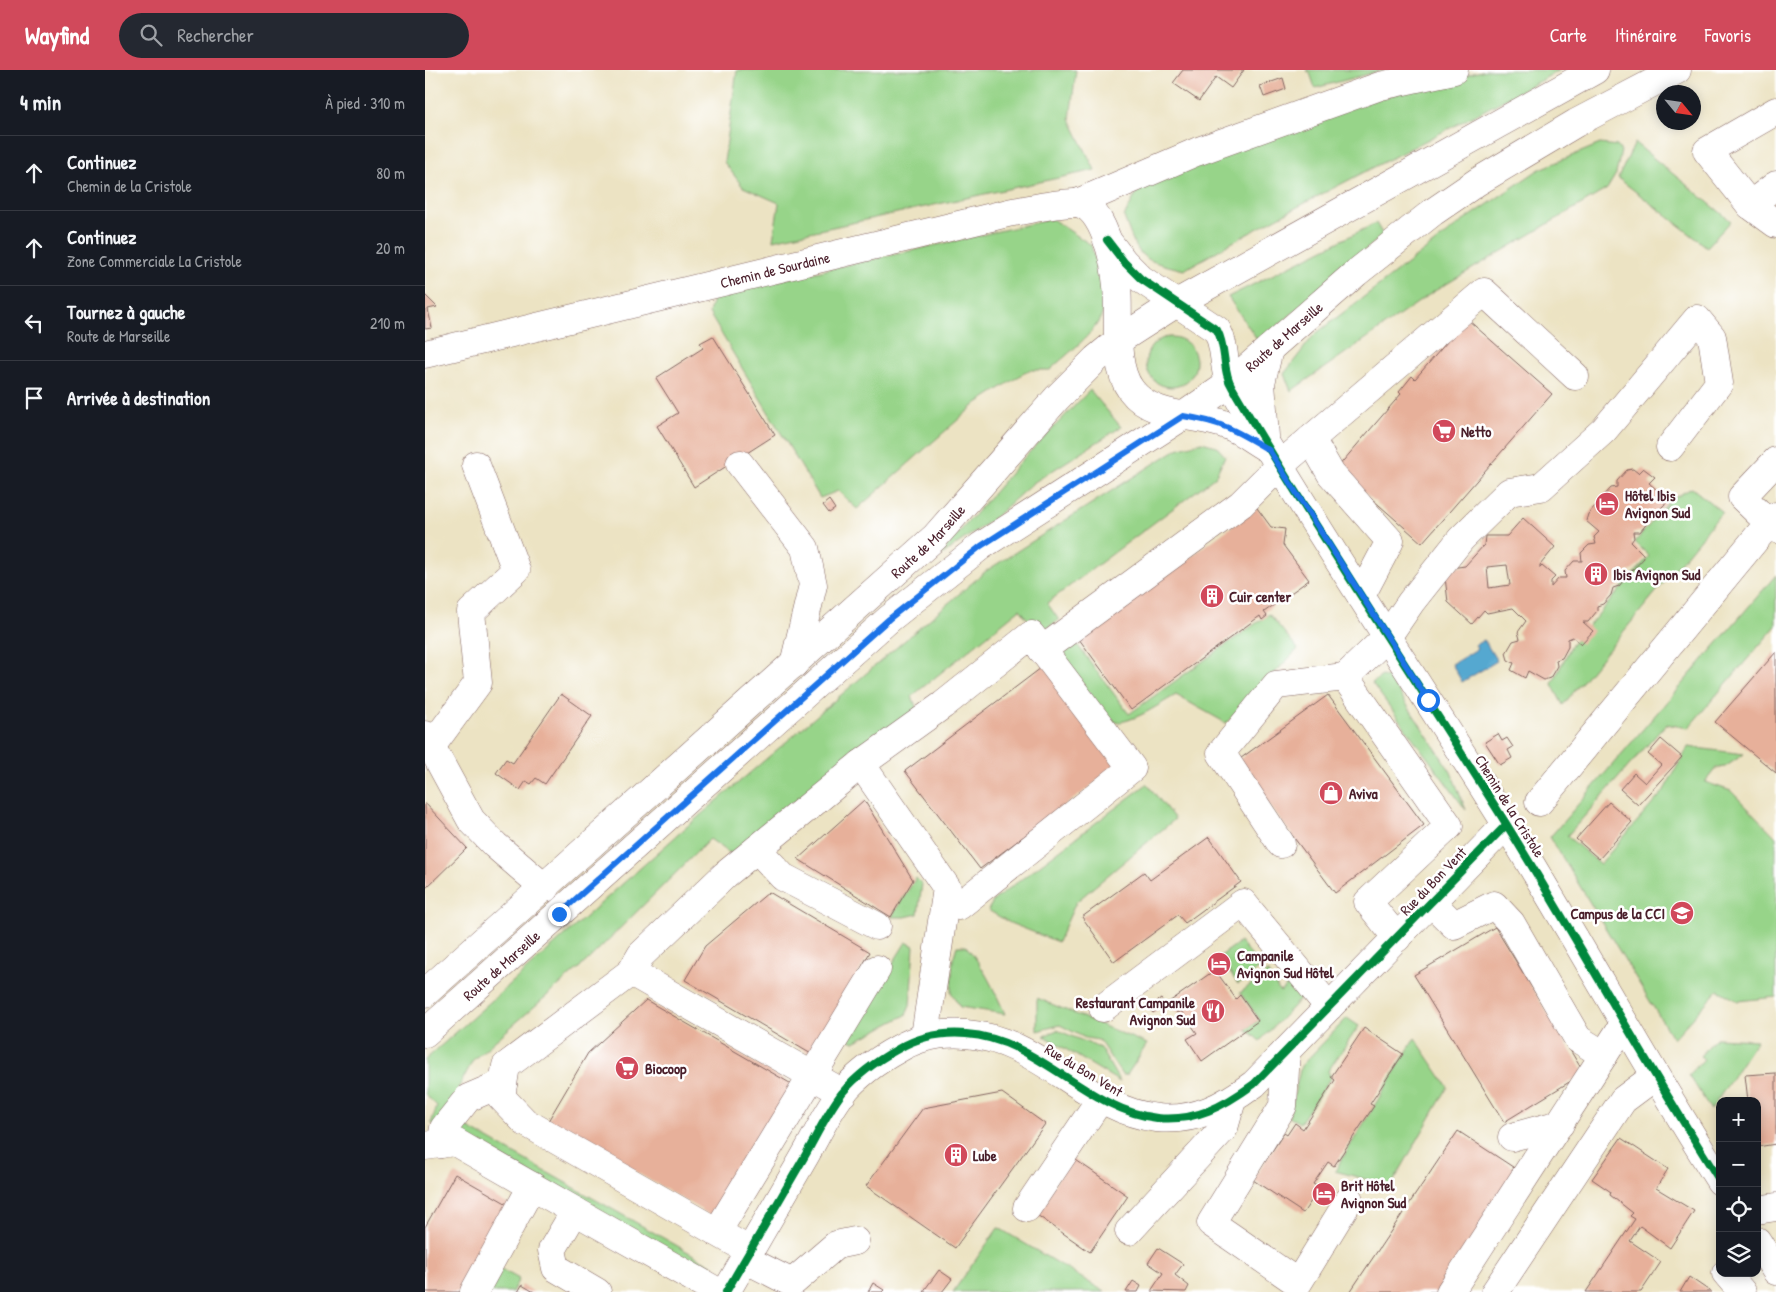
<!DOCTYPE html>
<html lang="fr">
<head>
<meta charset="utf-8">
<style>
  :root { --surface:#171b24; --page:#242831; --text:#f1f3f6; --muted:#9ea1a6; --line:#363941; --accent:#d1495b }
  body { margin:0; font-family:"Patrick Hand",sans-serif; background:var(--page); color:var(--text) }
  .controls { position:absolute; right:15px; bottom:15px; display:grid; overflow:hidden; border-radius:10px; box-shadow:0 2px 12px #0003 }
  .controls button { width:45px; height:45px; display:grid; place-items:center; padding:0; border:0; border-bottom:1px solid var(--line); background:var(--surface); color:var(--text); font:25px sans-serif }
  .compass { position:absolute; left:1231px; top:15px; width:45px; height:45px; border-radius:50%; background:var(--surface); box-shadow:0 2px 12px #0003; rotate:119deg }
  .stop { position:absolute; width:15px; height:15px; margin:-11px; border:4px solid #1a73e8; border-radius:50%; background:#fff }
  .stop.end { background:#1a73e8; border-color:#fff; box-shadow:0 1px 5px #0008 }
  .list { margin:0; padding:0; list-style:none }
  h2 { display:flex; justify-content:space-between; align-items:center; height:65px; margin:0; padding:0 20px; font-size:21px }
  h2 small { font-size:16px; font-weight:400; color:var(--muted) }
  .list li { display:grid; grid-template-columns:32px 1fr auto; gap:15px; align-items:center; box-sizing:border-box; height:75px; padding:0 20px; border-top:1px solid var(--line) }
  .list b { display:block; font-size:19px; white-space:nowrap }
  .list p { margin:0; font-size:16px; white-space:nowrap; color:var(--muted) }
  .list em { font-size:16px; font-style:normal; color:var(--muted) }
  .icon { flex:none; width:28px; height:28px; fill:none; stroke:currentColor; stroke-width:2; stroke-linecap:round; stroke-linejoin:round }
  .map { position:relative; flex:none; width:1351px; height:1222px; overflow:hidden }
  header { display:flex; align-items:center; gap:30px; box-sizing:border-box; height:70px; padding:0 25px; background:var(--accent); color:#fff }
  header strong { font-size:24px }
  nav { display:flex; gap:28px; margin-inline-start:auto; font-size:18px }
  .search { width:350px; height:45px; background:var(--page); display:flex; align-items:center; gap:12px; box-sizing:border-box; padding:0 18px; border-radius:28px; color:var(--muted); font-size:19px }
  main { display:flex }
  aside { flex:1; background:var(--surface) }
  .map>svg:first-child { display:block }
  .green { fill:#97d489; stroke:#707a5a }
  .water { fill:#55a8d0; stroke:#50647e }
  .building { fill:#e7b09a; fill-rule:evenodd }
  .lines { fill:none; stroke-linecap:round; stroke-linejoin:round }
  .minor-casing { stroke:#836460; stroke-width:29 }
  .major-casing { stroke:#836460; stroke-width:29 }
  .minor { stroke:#fff; stroke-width:28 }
  .major { stroke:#fff; stroke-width:28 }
  .cycleway-casing { stroke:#fff; stroke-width:11 }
  .cycleway { stroke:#00873e; stroke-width:8 }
  .route { stroke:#1a73e8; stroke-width:6 }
  .labels { text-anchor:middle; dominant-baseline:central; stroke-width:5; stroke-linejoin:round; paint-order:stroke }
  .street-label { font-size:15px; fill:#4a1f2b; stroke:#fff }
  .poi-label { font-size:15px; font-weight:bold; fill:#4a1f2b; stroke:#fff; text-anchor:start }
</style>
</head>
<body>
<header>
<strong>Wayfind</strong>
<div class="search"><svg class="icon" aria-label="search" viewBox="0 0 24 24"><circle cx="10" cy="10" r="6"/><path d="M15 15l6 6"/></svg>Rechercher</div>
<nav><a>Carte</a><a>Itinéraire</a><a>Favoris</a></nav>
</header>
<main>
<aside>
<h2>4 min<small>À pied · 310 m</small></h2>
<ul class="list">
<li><svg class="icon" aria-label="ahead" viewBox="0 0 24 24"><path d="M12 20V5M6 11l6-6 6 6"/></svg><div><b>Continuez</b><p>Chemin de la Cristole</p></div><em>80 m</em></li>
<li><svg class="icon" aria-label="ahead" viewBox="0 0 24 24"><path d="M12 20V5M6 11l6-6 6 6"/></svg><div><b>Continuez</b><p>Zone Commerciale La Cristole</p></div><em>20 m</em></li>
<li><svg class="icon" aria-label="left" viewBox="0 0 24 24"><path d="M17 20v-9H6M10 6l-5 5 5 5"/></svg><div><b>Tournez à gauche</b><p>Route de Marseille</p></div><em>210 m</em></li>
<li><svg class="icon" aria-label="arrive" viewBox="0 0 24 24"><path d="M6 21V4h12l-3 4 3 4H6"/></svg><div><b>Arrivée à destination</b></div></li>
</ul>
</aside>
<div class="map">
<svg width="1351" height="1222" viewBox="0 0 1351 1222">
  <rect width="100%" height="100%" fill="#fff"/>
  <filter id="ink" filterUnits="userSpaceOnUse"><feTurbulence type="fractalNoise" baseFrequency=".02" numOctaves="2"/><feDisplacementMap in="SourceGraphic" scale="10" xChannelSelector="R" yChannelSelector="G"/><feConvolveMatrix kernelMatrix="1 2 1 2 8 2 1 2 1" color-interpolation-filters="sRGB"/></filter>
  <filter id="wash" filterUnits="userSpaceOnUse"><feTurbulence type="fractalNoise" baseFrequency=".0096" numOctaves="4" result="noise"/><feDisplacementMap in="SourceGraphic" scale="20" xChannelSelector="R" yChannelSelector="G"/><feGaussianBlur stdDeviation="1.12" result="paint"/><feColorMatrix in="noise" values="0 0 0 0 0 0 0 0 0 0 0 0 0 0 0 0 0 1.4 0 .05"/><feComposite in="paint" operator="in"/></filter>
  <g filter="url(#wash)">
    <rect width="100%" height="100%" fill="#ece3c3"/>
    <g class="green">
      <path d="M312,0H651L645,49L670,100L348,170L354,133L318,117L299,92Z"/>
      <path d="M881,0H959L890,18L885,3Z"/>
      <path d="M1060,0H1135C1011,68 881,128 759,200C715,189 715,191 699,147L716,114L929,35Z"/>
      <path d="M1210,73L1306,151L1282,177L1193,108Z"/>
      <path d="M1175,74L1192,76L1196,81L1191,104L1182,119L1008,222L866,321L859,304L889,265L1034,154L1113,100Z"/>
      <path d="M627,149L666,175C671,194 681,217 679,236C677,260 641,284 625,300H604L552,333L432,439L413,421L395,428L284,243L289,225Z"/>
      <path d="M951,153L958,165L834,272L803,227Z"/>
      <circle cx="746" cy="292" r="25"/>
      <path d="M665,320L696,357L608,413L569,448L511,489L596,391Z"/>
      <path d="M777,372L791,376L800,386L790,407L622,533L634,550L614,564L595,539L487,626L493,642L451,670L338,756L336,765L306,784L285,769L163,890L48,990L13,1057L6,1053L12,1036L0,1024V990L258,760L561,501L752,379Z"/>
      <path d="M1267,418L1297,442L1138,635L1127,614L1146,576L1224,486L1210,472L1245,430Z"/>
      <path d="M1351,505V556L1263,658L1241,654L1142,766L1175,794L1238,722L1263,677L1319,684L1300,697L1291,698L1280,712L1306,721L1351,767V927L1313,931L1293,920L1248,969L1125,767Z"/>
      <path d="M844,544L873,579L801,653L751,625C729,637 708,654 682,653L639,591V583L651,573L704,644Z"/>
      <path d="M957,606L965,609L1026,702L1041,740L947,613Z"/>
      <path d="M722,714L750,749L651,832L633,872L585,853L563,840L569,830Z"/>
      <path d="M491,808L497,814L493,844L480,847H466Z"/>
      <path d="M481,872L489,876L485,936L481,945L429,972L421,968Z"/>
      <path d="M815,872L836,897L813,914L794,887Z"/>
      <path d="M532,876H541C558,896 569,919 580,944L535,937L526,922L528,889Z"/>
      <path d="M842,902L855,922L865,913L877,927L835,971L821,959L835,950L815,923Z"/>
      <path d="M612,928L722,974L702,1005H697L674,970L660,968L635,955L612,961Z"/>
      <path d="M922,948L934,956L903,1001L906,1007L875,1053L864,1047L876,996Z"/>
      <path d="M632,960L675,978L695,1012L619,966Z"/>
      <path d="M990,968L1023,1017L966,1116L910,1101Z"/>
      <path d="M1291,968L1332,970L1286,1040L1264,1005L1279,989L1275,986Z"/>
      <path d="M33,1052L288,1196L283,1204L27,1060Z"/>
      <path d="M573,1158H574L680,1222H528Z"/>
      <path d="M76,1199L94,1209L87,1222H62Z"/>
    </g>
    <path class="water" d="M1059,570L1072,591L1037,612L1027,594L1052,579L1050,575Z"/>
    <g id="blocks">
      <g class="building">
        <path d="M758,0H819L806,18L791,7L774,31L748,13Z"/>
        <path d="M858,8L861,19L839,27L835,16Z"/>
        <path d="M0,225L12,237L3,239L7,258L0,259Z"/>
        <path d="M1042,249L1127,324L997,473L912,398L976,324L974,322L987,306L990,309Z"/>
        <path d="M288,266L350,365L269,417L232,356L253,343L231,308L278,278L275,273Z"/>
        <path d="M1218,398L1230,407L1224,413L1240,427V434L1229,445H1224V451L1215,462H1208L1209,468L1206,472L1218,484L1219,488L1207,501L1202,502L1201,508L1194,516L1188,518L1186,525L1178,534L1172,536V541L1163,552H1158L1168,561L1156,574L1148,567L1143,569V577L1137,588L1131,590L1132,596L1125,608L1119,610L1103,601L1100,608L1086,600L1089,593L1083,590L1081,583L1088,571L1095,569L1093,562L1101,551L1088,538L1062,543L1059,540L1047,554L1023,532L1019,499L1040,496L1059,475L1060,466H1082L1098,448L1130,477L1115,495V498L1117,496L1130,507L1126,511V517L1134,508H1141L1140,501L1149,491H1157L1156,483L1164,475L1171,474L1169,467L1174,462L1161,451L1163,444L1171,435H1176L1177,428L1186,418L1192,417V411L1202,400L1208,399L1213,403ZM1082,495L1085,515L1064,518L1062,497Z"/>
        <path d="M404,430L410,439L404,443L398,435Z"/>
        <path d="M832,438L846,457L860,459L858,475L884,510L839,542L842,546L837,550L835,546L706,640L654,569Z"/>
        <path d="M1351,582V703L1290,652Z"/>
        <path d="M620,595L693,696L555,799L480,701Z"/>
        <path d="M136,624L167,646L120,714L111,708L106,714L101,711L95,720L71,703L81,689L88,693Z"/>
        <path d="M903,625L999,755L910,823L812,691Z"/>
        <path d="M1073,664L1077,671L1082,668L1088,677L1083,680L1087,688L1075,695L1060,672Z"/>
        <path d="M1236,669L1257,687L1213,735L1195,719L1209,703L1220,713L1236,695L1223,684Z"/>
        <path d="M439,730L488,810L466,847L373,789Z"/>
        <path d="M1184,732L1207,752L1174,789L1151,769Z"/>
        <path d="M0,733L42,778L0,819Z"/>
        <path d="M784,767L816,812L760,853L753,845L689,892L657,847L719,802L725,810Z"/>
        <path d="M344,822L445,882L388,985L260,910L280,876Z"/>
        <path d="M1070,857L1159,1003L1079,1052L989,905Z"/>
        <path d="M790,900L811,929L815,925L833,951L777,991L762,969L772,963L756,941L752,943L744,932Z"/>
        <path d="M736,929L740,934L728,943L723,937Z"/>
        <path d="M221,930L370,1016L292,1149L123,1051L163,983Z"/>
        <path d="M939,958L978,984L945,1034L949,1036L909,1096L903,1092L888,1114L895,1118L878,1143L828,1110L859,1063L862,1065L870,1053L878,1059L910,1010L906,1007Z"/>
        <path d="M1351,1003V1074L1332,1077V1031H1323L1320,1005Z"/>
        <path d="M577,1023L620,1054L530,1178L441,1116L498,1038Z"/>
        <path d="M1033,1061L1097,1103L1019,1222H925Z"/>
        <path d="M1196,1068L1243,1099L1231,1118L1269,1141L1245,1178L1215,1156L1205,1171L1236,1192L1216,1222H1161L1210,1149L1205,1146L1208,1143L1185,1125L1186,1122L1167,1109Z"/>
        <path d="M648,1088L703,1126L665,1182L609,1143Z"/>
        <path d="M30,1104L84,1135L35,1222H0V1157Z"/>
        <path d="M733,1178L758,1194L750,1205L764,1216L761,1222L726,1221L738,1203L723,1193Z"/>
        <path d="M514,1200L527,1209L517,1222H498Z"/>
        <path d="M1264,1207L1286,1222H1255Z"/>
        <path d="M708,1211L716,1216L713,1222H701Z"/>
        <path d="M448,1213L459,1220L457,1222H443Z"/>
        <path d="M97,1215L109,1222H93Z"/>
      </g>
    </g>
  </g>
  <g filter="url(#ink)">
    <use href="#blocks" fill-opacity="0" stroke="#836460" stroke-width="1"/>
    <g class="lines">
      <g class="minor-casing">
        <g id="minor">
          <path d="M1351,41L1282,81L1325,135L1351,154"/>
          <path d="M652,133L771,82L955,16L1029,0"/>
          <path d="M1325,135L1351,115"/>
          <path d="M682,170L699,192L716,209L792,260C802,278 797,301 807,317C894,465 989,607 1080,752C1153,870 1220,993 1295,1111"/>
          <path id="s1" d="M0,284L583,143C602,140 634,132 651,133C679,135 690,194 692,216C695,246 687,295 706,320C728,350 774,343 804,356C817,361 829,371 840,377"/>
          <path d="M840,366L836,313L844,279"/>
          <path d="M886,369L906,404L965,471L936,526"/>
          <path d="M1351,391L1317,427L1344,453L1351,446"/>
          <path d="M315,394L380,478L388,515L369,594"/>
          <path d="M617,580L816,434L854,396L1059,222L1150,306"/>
          <path d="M0,665L46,750L70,775L120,818"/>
          <path d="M6,677L53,613L46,542L91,500L51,395"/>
          <path d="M436,694L518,635L606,565L707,698L534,836"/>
          <path d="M1114,732L1344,453L1351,459"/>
          <path d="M856,774L796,683L851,615L920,607"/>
          <path d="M332,779L358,807L452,856"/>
          <path d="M1006,832L1029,855L1069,835L1086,853L1153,969L1179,985"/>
          <path d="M972,868L943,832L1024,756L920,607L962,567L986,532L1036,469L1084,422L1116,417L1179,360L1272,249L1287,267L1294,313L1245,377"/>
          <path d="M206,902L216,885L300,805L436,694L522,818L500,966"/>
          <path d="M678,938L818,833L904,937"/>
          <path d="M861,981L858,1036L786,1153L873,1213L924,1130"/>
          <path d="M1087,1067L1135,1054"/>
          <path d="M16,1074L19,1058L43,1028L78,1013"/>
          <path d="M0,1076L30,1072L150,1141"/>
          <path d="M602,1138L676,1028"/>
          <path d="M1332,1140L1351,1137"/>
          <path d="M704,1161L799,1058L807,1030"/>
          <path d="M292,1162L452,899"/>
          <path d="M1332,1171L1351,1201"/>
          <path d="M325,1181L100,1052L76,1027L81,996L206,902L418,1023"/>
          <path d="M320,1189L367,1213L411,1175L430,1171"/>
          <path d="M1301,1203L1317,1222"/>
          <path d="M49,1222L107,1116"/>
          <path d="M172,1222L131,1198L127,1180L150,1141L293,1222"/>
          <path d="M301,1222C326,1179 351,1135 377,1091C390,1069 401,1044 417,1023C432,1005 453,990 473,979C495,966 516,962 541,964C615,969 661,1040 732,1048C770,1052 799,1036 829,1014L1081,755"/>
          <path d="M1025,1222L1199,954"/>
          <path d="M1070,1222L1198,1030L1229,1007"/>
        </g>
      </g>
      <g class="major-casing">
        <g id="major">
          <path id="s2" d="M0,923L510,467L632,328L671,289L694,270L750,234L1170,0"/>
          <path id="s3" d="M0,963L464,549L556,476L758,346L804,314L931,203L1008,142L1052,112L1151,53L1252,0"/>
        </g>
      </g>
      <use href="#minor" class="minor"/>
      <use href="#major" class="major"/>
      <g class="cycleway-casing">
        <g id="cycleway">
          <path d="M682,170L699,192L716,209L792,260C802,278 797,301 807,317C894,465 989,607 1080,752C1153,870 1220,993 1295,1111"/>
          <path d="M301,1222C326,1179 351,1135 377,1091C390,1069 401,1044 417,1023C432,1005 453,990 473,979C495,966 516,962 541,964C615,969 661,1040 732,1048C770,1052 799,1036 829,1014L1081,755"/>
        </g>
      </g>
      <use href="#cycleway" class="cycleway"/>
    </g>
  </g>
  <g class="lines" filter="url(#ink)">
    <path class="route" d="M134,844L464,549L556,476L758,346C797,352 810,360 844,380L1003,630"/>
  </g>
  <defs>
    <g id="supermarket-disc" transform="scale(1.25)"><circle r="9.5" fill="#d1495b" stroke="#fff"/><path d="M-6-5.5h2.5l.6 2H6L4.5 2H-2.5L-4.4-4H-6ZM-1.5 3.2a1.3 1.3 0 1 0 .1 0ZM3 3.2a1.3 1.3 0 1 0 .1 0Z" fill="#fff"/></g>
    <g id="hotel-disc" transform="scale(1.25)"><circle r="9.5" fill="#d1495b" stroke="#fff"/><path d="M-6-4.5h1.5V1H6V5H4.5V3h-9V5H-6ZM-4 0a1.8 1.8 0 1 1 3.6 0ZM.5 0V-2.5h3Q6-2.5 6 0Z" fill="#fff"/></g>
    <g id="building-disc" transform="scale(1.25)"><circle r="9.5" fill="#d1495b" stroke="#fff"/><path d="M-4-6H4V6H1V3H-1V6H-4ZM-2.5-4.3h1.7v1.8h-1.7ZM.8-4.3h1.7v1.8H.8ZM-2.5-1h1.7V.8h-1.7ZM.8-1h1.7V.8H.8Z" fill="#fff"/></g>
    <g id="shop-disc" transform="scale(1.25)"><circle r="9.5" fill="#d1495b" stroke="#fff"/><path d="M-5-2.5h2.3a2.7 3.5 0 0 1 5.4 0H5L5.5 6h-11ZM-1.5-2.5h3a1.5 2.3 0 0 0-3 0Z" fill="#fff"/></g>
    <g id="school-disc" transform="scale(1.25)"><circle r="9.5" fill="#d1495b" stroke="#fff"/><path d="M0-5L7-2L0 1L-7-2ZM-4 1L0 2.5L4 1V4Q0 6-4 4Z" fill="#fff"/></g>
    <g id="restaurant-disc" transform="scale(1.25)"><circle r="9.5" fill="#d1495b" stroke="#fff"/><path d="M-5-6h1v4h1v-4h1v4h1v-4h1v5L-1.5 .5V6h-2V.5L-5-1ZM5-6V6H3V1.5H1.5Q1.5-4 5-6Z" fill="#fff"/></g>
  </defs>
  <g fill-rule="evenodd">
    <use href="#supermarket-disc" x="1019" y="361"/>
    <use href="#hotel-disc" x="1182" y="434"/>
    <use href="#building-disc" x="1171" y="504"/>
    <use href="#building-disc" x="787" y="526"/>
    <use href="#shop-disc" x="906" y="723"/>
    <use href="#school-disc" x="1257" y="843"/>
    <use href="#hotel-disc" x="794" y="894"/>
    <use href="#restaurant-disc" x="788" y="941"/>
    <use href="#supermarket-disc" x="202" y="998"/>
    <use href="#building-disc" x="531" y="1085"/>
    <use href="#hotel-disc" x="899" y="1124"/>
  </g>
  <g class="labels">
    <g class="street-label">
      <text stroke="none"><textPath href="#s1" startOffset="360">Chemin de Sourdaine</textPath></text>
      <text stroke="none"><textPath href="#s3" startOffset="1108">Route de Marseille</textPath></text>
      <text stroke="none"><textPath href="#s2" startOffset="676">Route de Marseille</textPath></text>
      <text transform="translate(1085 736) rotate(58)">Chemin de la Cristole</text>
      <text transform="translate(1008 811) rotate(-46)">Rue du Bon Vent</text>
      <text stroke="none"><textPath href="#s3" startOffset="102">Route de Marseille</textPath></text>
      <text transform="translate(659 1000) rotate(31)">Rue du Bon Vent</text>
    </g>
    <g class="poi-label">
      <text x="1036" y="361">Netto</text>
      <text x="1200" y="425">Hôtel Ibis<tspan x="1200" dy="17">Avignon Sud</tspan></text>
      <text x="1188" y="504">Ibis Avignon Sud</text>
      <text x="804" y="526">Cuir center</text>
      <text x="924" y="723">Aviva</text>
      <text x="1240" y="843" text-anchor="end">Campus de la CCI</text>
      <text x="812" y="885">Campanile<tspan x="812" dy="17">Avignon Sud Hôtel</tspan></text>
      <text x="770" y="932" text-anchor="end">Restaurant Campanile<tspan x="770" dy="17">Avignon Sud</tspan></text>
      <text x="220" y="998">Biocoop</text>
      <text x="548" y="1085">Lube</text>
      <text x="916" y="1115">Brit Hôtel<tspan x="916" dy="17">Avignon Sud</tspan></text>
    </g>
  </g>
</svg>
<div class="controls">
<button>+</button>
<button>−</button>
<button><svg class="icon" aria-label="locate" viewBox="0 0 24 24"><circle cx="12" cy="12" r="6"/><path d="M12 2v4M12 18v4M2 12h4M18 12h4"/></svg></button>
<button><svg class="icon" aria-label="layers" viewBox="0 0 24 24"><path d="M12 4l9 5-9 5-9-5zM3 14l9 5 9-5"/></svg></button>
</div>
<svg class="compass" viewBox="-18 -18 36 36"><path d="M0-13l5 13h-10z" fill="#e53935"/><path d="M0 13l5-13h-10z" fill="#9ea1a6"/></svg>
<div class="stop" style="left:1003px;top:630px"></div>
<div class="stop end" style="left:134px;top:844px"></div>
</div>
</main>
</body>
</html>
